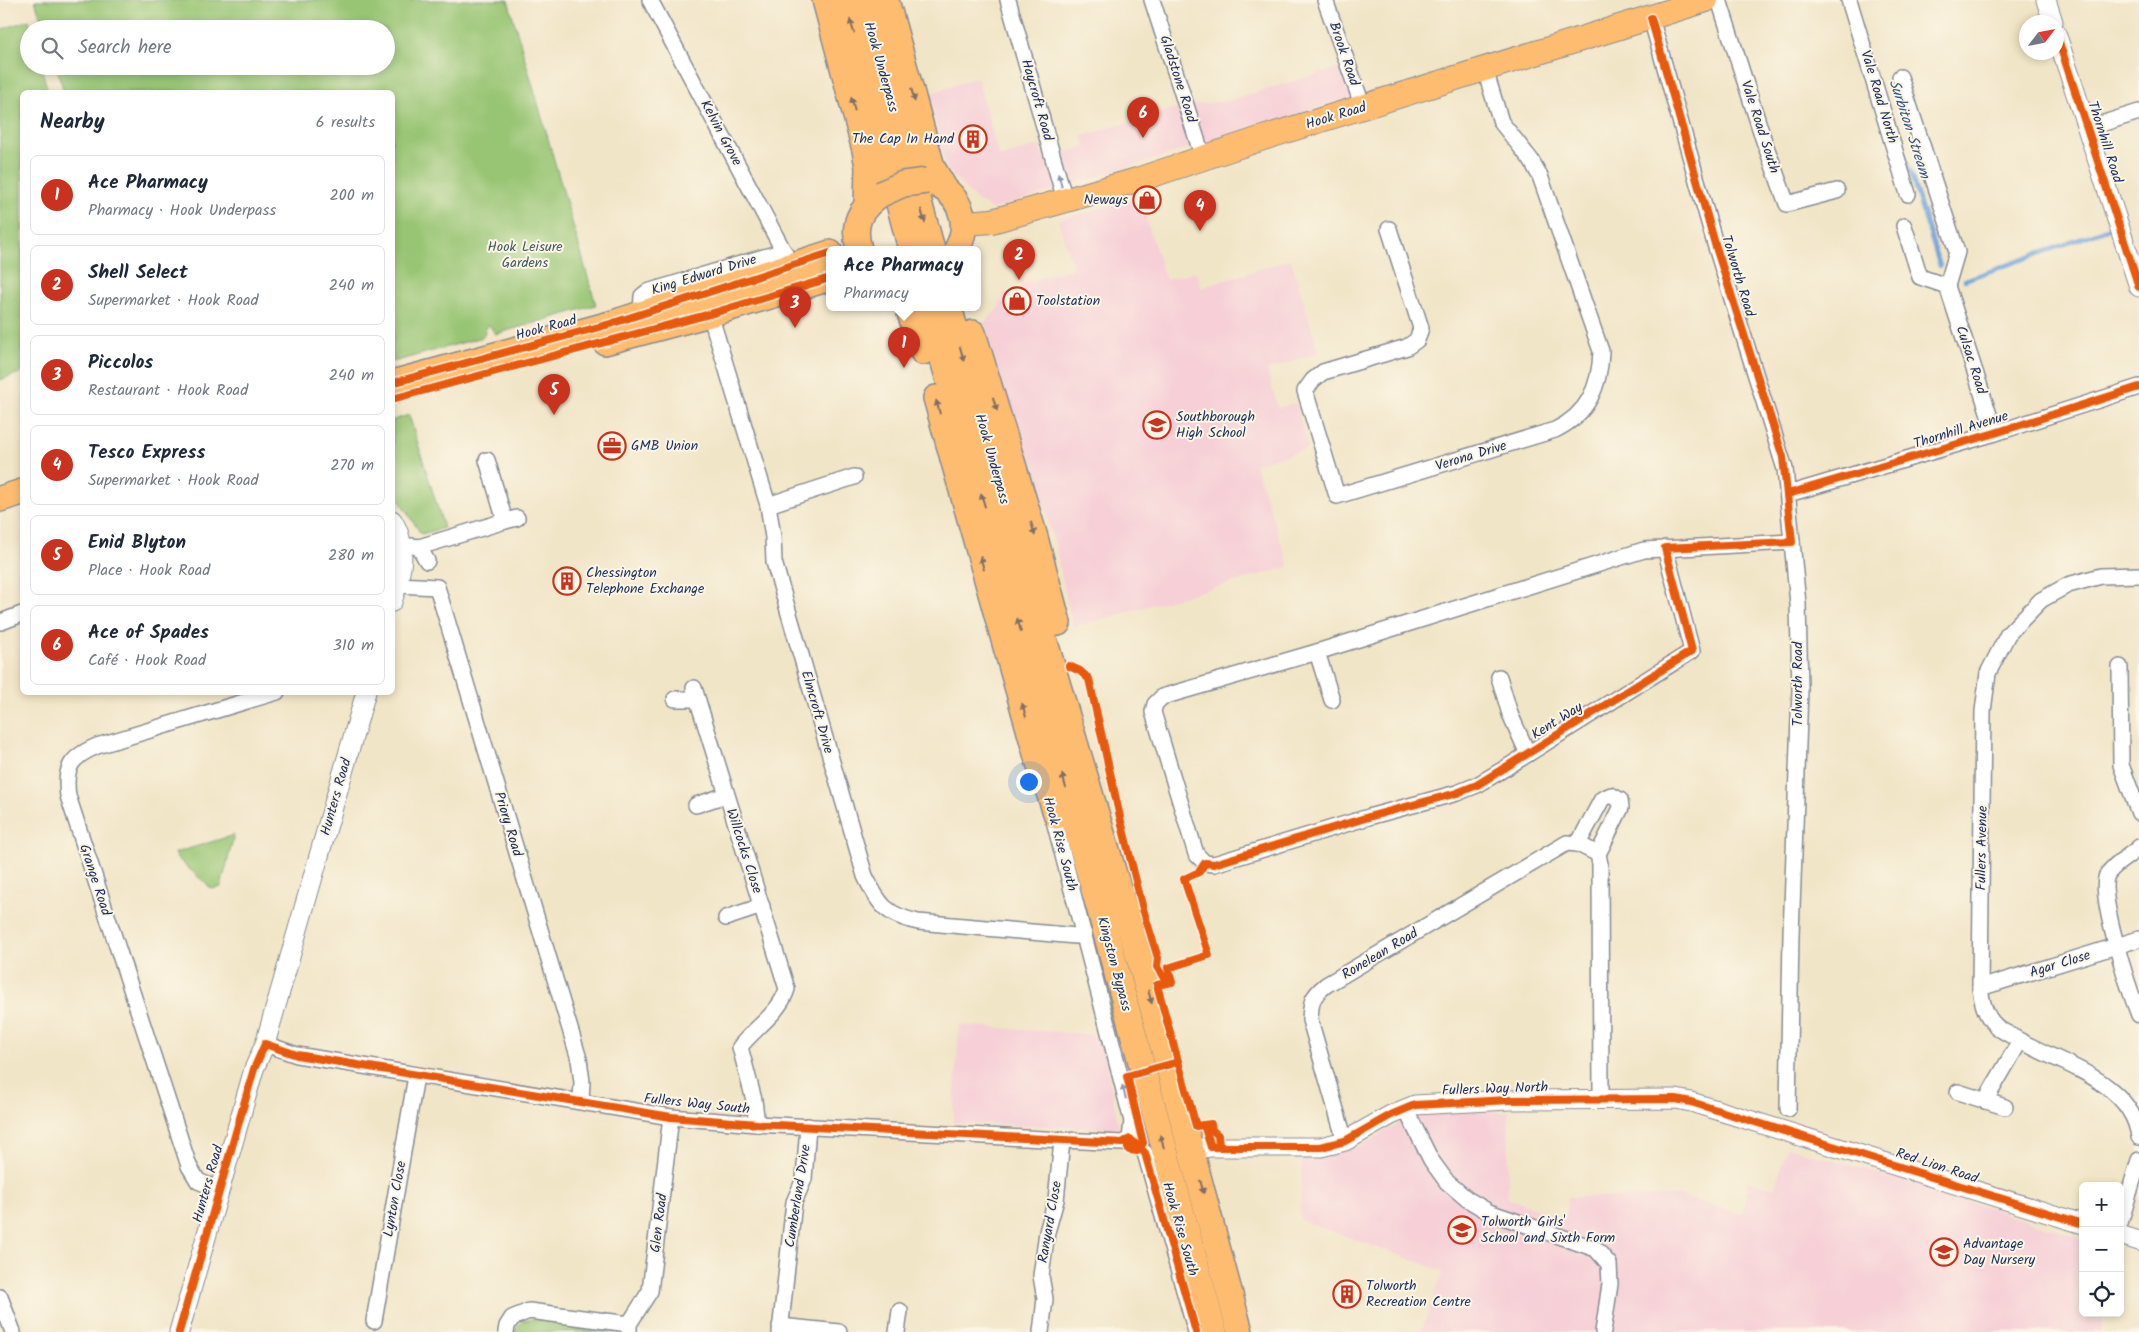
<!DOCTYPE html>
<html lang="en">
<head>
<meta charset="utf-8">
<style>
  :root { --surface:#fff; --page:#f2f2f3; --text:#1f2937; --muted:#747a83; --line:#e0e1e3; --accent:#c8321e }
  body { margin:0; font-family:Kalam,sans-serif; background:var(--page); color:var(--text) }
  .controls { position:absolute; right:15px; bottom:15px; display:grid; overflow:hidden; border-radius:8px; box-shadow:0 2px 8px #0003 }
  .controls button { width:45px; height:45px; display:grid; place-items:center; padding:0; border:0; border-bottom:1px solid var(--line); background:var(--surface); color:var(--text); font:25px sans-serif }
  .compass { position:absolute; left:2019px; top:15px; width:45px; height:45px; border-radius:50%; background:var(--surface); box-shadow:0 2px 8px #0003; rotate:58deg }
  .you { position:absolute; left:1028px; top:781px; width:18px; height:18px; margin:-12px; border:4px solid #fff; border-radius:50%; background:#1a73e8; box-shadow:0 0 0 8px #1a73e833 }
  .badge { display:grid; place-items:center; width:32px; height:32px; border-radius:50%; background:var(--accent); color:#fff; font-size:16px; font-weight:700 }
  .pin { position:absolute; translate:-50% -41px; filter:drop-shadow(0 1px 2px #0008) }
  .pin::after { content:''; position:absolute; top:26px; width:18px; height:15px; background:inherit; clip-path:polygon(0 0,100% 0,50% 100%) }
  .popup { position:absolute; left:826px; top:246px; width:155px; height:65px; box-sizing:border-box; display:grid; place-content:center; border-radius:8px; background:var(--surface); filter:drop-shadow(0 1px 4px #0005); font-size:16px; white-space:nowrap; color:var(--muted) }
  .popup b { font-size:19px; color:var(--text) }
  .popup::after { content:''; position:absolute; left:50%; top:100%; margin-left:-10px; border:10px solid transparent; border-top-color:var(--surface) }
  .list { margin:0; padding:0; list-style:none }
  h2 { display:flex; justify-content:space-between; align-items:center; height:65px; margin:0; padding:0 20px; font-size:21px }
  h2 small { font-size:16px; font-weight:400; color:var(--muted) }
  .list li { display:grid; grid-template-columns:32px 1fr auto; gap:15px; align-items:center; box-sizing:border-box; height:80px; margin:0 10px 10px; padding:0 10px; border:1px solid var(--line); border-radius:8px }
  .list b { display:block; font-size:19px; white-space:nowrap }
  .list p { margin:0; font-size:16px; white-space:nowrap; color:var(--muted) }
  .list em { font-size:16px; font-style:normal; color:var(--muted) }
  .icon { flex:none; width:28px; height:28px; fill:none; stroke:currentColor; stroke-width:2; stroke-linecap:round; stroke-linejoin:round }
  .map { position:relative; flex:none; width:2139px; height:1332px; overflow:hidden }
  .search { position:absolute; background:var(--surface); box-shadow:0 2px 8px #0003; left:20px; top:20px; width:375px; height:55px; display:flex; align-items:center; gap:12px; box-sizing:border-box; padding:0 18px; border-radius:28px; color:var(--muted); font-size:19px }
  .panel { position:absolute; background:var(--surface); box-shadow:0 2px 8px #0003; left:20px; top:90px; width:375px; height:605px; border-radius:8px }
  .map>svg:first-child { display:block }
  .built { fill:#f6cfd7 }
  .green { fill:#98c573; stroke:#5a7a68 }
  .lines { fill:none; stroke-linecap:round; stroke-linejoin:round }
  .stream { stroke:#6da0d9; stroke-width:4.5 }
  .minor-casing { stroke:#868a92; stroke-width:18 }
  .tertiary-casing { stroke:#868a92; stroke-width:21 }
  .primary-casing { stroke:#868a92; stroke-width:26 }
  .trunk-casing { stroke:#868a92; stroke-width:28 }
  .minor { stroke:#fff; stroke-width:15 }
  .tertiary { stroke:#fff; stroke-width:19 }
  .primary { stroke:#fdbc6f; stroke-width:24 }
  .trunk { stroke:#fdbc6f; stroke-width:25 }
  .trunk-bridge-casing { stroke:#868a92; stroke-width:28; stroke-linecap:butt }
  .trunk-bridge { stroke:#fdbc6f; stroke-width:25 }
  .cycleway-casing { stroke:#fcf5e5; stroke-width:11 }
  .cycleway { stroke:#e8590c; stroke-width:8 }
  .oneway { fill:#816e66 }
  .oneway2 { fill:#8d97ae }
  .labels { text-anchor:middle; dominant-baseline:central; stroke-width:4; stroke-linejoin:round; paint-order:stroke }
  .street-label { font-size:14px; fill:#1b2f5e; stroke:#fcf5e5 }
  .poi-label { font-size:14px; fill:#1b2f5e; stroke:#fcf5e5; text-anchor:start }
  .park-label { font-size:14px; fill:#405c64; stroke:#fcf5e5 }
  .water-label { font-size:15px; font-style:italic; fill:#385789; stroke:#fcf5e5 }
</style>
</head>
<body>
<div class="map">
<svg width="2139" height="1332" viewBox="0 0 2139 1332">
  <rect width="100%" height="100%" fill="#fcf5e5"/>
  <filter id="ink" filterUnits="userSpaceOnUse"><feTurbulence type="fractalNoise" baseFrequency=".02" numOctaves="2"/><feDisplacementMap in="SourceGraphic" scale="10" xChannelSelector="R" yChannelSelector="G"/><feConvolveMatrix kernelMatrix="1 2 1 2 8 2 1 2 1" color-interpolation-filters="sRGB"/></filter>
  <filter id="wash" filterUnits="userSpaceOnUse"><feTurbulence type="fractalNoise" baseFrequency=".0096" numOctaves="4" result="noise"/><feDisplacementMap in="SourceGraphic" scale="20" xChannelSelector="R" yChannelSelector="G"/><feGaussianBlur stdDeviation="1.12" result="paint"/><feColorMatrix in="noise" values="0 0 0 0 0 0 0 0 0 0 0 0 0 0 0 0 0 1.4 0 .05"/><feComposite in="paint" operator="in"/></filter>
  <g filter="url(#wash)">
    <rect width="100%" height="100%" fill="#f1e5c7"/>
    <g class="built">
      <path d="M1341,67L1352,98L992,209L975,199L946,168L929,94L977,77L999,157L1039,145L1043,158L1085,147L1082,136L1183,106L1226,101Z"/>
      <path d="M1139,198L1166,280L1196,271L1201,288L1291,259L1319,353L1267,370L1278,408L1296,403L1308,449L1255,464L1289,567L1073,627L1054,541L1035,474L1017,440L984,322L998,309L1004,294L1021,288L1020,284L1073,268L1058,220Z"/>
      <path d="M959,1025L1101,1035L1119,1129L953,1123Z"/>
      <path d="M1449,1112H1509L1508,1198L1565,1220L1568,1197L1681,1196L1742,1214L1749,1181L1774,1188L1787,1147L1939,1191L2083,1239V1313H2104L2101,1332H1421L1443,1271L1300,1220L1302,1152L1328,1155L1360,1146L1398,1124L1418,1115Z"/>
    </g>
    <g class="green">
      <path d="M35,0H508L596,305L496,334L488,324L483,337L393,362L392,92H64L56,66H386V29H44Z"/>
      <path d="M29,20L31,29H29V66H41L48,92H22V372L0,380V30Z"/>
      <path d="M409,415L444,528L421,534L393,490V420Z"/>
      <path d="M234,835L221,887L212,889L177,858L175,853Z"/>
      <path d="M532,1319L607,1327L620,1332H512L523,1321Z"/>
    </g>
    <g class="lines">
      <g class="stream">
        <path d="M1893,118L1940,266"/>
        <path d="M1965,280L2113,227"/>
      </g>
    </g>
  </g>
  <g filter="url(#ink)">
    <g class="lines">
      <g class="minor-casing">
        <g id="minor">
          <path d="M650,0L792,267"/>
          <path d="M1008,0L1065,200"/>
          <path d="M1152,0L1203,158"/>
          <path d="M1325,0L1363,107"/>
          <path d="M1719,0L1764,141L1787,204L1837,191"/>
          <path d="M1849,0L1908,194"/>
          <path d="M1651,18L1715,244L1785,469L1798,604L1800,690L1791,935L1788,1109"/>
          <path d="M1900,77L1957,252L1947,286"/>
          <path d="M2088,128L2139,112"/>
          <path d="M1904,226L1920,277L1947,286"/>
          <path d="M1389,229L1421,328L1417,340L1407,347L1323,372L1313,380L1305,391L1337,496L1555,430C1588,414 1600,387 1601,351L1540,176L1531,160L1501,122L1485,70"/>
          <path d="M1947,286L1995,433"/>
          <path d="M641,313L642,296L647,292L784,251"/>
          <path d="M710,314L768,505L773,537L774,562L865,876C879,905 886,915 918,922L1076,936L1084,934"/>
          <path d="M487,460L505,521L517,518"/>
          <path d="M1788,494L1995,433L2139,387"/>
          <path d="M768,505L854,477"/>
          <path d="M411,546L419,547L427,561"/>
          <path d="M419,547L505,521"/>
          <path d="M1665,548L1692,651L1507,767L1477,785L1457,793L1372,816L1214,864L1205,863L1196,854L1153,712L1155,704L1162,697L1317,652L1644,550L1792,542"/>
          <path d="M2139,575L2101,576L2068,585L2041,600L2008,634L1988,673L1983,711L1980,988C1982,1002 1985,1016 1996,1026C2000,1030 2007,1033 2012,1036C2053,1062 2132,1079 2139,1137"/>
          <path d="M398,585L437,587L579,1059L582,1082L581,1101"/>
          <path d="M1,622L22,614"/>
          <path d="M1317,652L1332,700"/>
          <path d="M2120,667L2121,765L2139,813"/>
          <path d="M1499,677L1510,714L1528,754"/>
          <path d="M694,688L787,989C780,1013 754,1028 740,1047L754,1100L757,1124"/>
          <path d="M675,699H696"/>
          <path d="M696,805L726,795"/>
          <path d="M1051,809L1132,1121L1130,1139"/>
          <path d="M1578,844L1602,799L1611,795L1620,800L1621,808L1598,854"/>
          <path d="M2139,847C2129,857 2114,863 2107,875C2097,894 2130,992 2139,1015"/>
          <path d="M726,918L762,906"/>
          <path d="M1980,988L2139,939"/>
          <path d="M265,1044L297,1055L671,1117L757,1124L1122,1143L1130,1139"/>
          <path d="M1958,1092L2005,1107"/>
          <path d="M1985,1101L2020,1041"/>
          <path d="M1405,1108L1431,1160L1447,1182L1467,1199L1489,1212L1596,1249L1609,1264L1610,1284L1603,1332"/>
          <path d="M1130,1139L1145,1153L1196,1332"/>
          <path d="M1345,1141L1310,1020C1311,1002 1311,997 1326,985L1567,843L1578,844L1598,854L1600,864L1601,1099"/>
          <path d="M220,1190L198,1181L189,1166L68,796C64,767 71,757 97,746L277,692"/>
          <path d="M2120,1223L2139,1160"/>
          <path d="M0,1297L13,1332"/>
          <path d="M374,1321L416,1076"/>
          <path d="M780,1326L839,1332"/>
          <path d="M506,1332L507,1326L512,1318L529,1311L629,1324"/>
          <path d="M629,1332V1324L650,1291L671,1117"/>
          <path d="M780,1332L794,1202L804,1179L808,1126"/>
          <path d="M897,1332L900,1311"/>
          <path d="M1041,1332L1045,1299L1041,1276L1047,1232L1056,1200L1062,1141"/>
        </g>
      </g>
      <g class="tertiary-casing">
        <g id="tertiary">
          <path d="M2046,0L2053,22"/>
          <path d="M2056,33L2139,287"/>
          <path d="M392,520C409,546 401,574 392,602"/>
          <path d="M1192,1149L1211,1147H1321L1345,1141L1391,1115L1415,1105L1509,1100L1676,1099L1691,1102L2083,1224"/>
          <path d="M2120,1235L2139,1241"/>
          <path d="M179,1332L254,1069L265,1044L366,692"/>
        </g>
      </g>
      <g class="primary-casing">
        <path id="primary" d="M964,223L992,221L1137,180L1263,138L1706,0"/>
      </g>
      <g class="trunk-casing">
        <g id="trunk">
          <path d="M825,0L865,150L868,167L867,204"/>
          <path d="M845,0L911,249"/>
          <path d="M863,0L932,249"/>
          <path d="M886,0L932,167L945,189"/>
          <path d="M929,182C959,190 972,223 957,249"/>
          <path d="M859,249C852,224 859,209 881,194"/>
          <path d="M908,307L923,352"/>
          <path d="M928,307L1099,907L1214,1332"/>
          <path d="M949,307L1005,508L1140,961L1240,1332"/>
          <path d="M973,333L1034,534L1058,623"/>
          <path d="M605,342L710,314L830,278"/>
          <path d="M392,383L610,324L830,253"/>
          <path d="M936,398L1037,757L1057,816"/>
          <path d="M0,499L22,492"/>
        </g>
      </g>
      <use href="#minor" class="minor"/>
      <use href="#tertiary" class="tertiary"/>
      <use href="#primary" class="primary"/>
      <use href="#trunk" class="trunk"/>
      <g class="trunk-bridge-casing">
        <path id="trunk-bridge" d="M881,194L903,184L927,181"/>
      </g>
      <use href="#trunk-bridge" class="trunk-bridge"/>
      <g class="cycleway-casing">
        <g id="cycleway">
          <path d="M2056,33L2139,287"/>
          <path d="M392,383L610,324L830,253"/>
          <path d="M392,399L710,314L830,278"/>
          <path d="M1788,494L1995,433L2139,387"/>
          <path d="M1069,666L1080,671L1089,679L1120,817L1143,909L1158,958L1157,967L1167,983"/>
          <path d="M1204,1125L1211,1147H1321L1345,1141L1391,1115L1415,1105L1509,1100L1676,1099L1691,1102L2083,1224"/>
          <path d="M1126,1141L1129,1150L1137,1151L1143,1143L1127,1076L1178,1062"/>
          <path d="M1219,1147L1218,1135L1212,1130L1211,1124L1196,1126L1157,985L1172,982L1168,968L1209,955L1184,879L1199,872L1205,863L1214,864L1372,816L1457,793L1477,785L1692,651L1665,548L1792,542L1783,457L1715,244L1651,18"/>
          <path d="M179,1332L254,1069L265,1044L297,1055L671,1117L757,1124L1122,1143L1130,1139L1145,1153L1196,1332"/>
        </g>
      </g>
      <use href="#cycleway" class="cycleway"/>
    </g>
    <defs><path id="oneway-solid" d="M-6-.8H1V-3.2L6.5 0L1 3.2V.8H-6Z" transform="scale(1.25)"/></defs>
    <g class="oneway">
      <use href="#oneway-solid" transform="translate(852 26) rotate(-106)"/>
      <use href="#oneway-solid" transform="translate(913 95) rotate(75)"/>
      <use href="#oneway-solid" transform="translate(853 104) rotate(-104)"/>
      <use href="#oneway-solid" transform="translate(923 216) rotate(74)"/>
      <use href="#oneway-solid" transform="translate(962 354) rotate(74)"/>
      <use href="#oneway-solid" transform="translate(995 404) rotate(73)"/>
      <use href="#oneway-solid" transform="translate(938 407) rotate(-106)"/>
      <use href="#oneway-solid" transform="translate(983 500) rotate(-106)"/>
      <use href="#oneway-solid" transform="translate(1033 529) rotate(74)"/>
      <use href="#oneway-solid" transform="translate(982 563) rotate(-106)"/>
      <use href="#oneway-solid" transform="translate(1019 625) rotate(-106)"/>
      <use href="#oneway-solid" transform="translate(1024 710) rotate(-106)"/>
      <use href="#oneway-solid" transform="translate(1064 781) rotate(-106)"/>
      <use href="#oneway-solid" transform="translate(1150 997) rotate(75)"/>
      <use href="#oneway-solid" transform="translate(1162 1141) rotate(-105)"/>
      <use href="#oneway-solid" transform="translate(1202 1187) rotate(75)"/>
    </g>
    <g class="oneway2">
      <use href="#oneway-solid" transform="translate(1060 180) rotate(-104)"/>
      <use href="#oneway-solid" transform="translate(1124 1092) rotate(-105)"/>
    </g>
  </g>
  <defs>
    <g id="building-ring" transform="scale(1.4375)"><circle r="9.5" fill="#fcf5e5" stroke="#c8321e" stroke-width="1.5"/><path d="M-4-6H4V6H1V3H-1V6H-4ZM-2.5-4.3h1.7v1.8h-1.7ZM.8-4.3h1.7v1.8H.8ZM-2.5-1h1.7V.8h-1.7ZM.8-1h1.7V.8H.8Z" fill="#c8321e"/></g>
    <g id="shop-ring" transform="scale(1.4375)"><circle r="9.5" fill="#fcf5e5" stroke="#c8321e" stroke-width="1.5"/><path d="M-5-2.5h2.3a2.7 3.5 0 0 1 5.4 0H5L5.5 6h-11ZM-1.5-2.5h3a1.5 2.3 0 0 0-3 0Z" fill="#c8321e"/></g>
    <g id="school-ring" transform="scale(1.4375)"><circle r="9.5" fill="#fcf5e5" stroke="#c8321e" stroke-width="1.5"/><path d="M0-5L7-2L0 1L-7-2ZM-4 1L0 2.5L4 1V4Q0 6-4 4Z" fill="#c8321e"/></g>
    <g id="office-ring" transform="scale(1.4375)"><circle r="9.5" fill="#fcf5e5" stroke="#c8321e" stroke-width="1.5"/><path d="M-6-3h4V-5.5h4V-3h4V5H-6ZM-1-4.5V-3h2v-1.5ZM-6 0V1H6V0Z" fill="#c8321e"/></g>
  </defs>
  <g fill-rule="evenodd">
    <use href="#building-ring" x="973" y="139"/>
    <use href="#shop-ring" x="1147" y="200"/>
    <use href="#shop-ring" x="1017" y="301"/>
    <use href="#school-ring" x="1157" y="425"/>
    <use href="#office-ring" x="612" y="446"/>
    <use href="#building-ring" x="567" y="581"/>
    <use href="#school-ring" x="1462" y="1230"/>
    <use href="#school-ring" x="1944" y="1252"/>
    <use href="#building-ring" x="1347" y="1294"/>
  </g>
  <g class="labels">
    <g class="street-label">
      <text transform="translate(1344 54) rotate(71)">Brook Road</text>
      <text transform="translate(881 67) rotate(74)">Hook Underpass</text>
      <text transform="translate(1178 79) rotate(72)">Gladstone Road</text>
      <text transform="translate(1879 97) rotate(73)">Vale Road North</text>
      <text transform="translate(1037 100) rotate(74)">Haycroft Road</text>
      <text transform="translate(1336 116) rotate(-17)">Hook Road</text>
      <text transform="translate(1760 127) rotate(72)">Vale Road South</text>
      <text transform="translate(721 133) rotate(62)">Kelvin Grove</text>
      <text transform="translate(2105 142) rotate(72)">Thornhill Road</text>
      <text transform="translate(704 275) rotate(-17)">King Edward Drive</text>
      <text transform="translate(1738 276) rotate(73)">Tolworth Road</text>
      <text transform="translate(546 328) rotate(-15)">Hook Road</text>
      <text transform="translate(1971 360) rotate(72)">Culsac Road</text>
      <text transform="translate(1961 430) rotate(-17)">Thornhill Avenue</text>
      <text transform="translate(1471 456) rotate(-17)">Verona Drive</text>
      <text transform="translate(992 459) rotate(74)">Hook Underpass</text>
      <text transform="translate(1798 684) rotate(-90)">Tolworth Road</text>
      <text transform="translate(817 712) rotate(74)">Elmcroft Drive</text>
      <text transform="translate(1557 721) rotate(-32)">Kent Way</text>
      <text transform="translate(336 797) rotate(-74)">Hunters Road</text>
      <text transform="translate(508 824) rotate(73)">Priory Road</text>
      <text transform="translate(1060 844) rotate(75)">Hook Rise South</text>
      <text transform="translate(1982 848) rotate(-89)">Fullers Avenue</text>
      <text transform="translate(744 851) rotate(72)">Willcocks Close</text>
      <text transform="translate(95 880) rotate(72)">Grange Road</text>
      <text transform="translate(1380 954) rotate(-31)">Ronelean Road</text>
      <text transform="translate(1114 964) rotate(75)">Kingston Bypass</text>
      <text transform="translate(2060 964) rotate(-17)">Agar Close</text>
      <text transform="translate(1495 1089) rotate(-2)">Fullers Way North</text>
      <text transform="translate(697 1104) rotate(6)">Fullers Way South</text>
      <text transform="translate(1937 1166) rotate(18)">Red Lion Road</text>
      <text transform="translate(208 1184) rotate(-74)">Hunters Road</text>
      <text transform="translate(798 1196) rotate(-81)">Cumberland Drive</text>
      <text transform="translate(395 1199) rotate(-80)">Lynton Close</text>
      <text transform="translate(1050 1222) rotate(-80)">Ranyard Close</text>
      <text transform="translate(659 1223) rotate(-83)">Glen Road</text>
      <text transform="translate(1180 1229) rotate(74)">Hook Rise South</text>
    </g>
    <g class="poi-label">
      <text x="954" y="139" text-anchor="end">The Cap In Hand</text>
      <text x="1128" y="200" text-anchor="end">Neways</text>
      <text x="1036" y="301">Toolstation</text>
      <text x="1176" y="417">Southborough<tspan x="1176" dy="16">High School</tspan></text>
      <text x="631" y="446">GMB Union</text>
      <text x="586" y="573">Chessington<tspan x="586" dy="16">Telephone Exchange</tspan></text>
      <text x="1481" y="1222">Tolworth Girls'<tspan x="1481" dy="16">School and Sixth Form</tspan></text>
      <text x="1963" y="1244">Advantage<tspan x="1963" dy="16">Day Nursery</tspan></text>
      <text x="1366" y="1286">Tolworth<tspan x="1366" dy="16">Recreation Centre</tspan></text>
    </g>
    <g class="park-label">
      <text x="525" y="247">Hook Leisure<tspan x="525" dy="16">Gardens</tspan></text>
    </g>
    <g class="water-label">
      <text transform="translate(1909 129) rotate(72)">Surbiton Stream</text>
    </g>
  </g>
</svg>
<div class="controls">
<button>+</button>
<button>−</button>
<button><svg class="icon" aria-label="locate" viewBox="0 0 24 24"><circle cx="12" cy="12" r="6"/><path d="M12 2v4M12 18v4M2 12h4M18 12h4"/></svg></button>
</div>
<svg class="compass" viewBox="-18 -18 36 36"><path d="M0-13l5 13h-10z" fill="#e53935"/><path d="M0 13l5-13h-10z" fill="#747a83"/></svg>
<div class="you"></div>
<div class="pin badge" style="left:904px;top:368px">1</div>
<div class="popup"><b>Ace Pharmacy</b>Pharmacy</div>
<div class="pin badge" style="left:1019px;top:280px">2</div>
<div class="pin badge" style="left:795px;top:328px">3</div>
<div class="pin badge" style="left:1200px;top:231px">4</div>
<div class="pin badge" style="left:554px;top:415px">5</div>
<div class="pin badge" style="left:1143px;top:138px">6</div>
<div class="search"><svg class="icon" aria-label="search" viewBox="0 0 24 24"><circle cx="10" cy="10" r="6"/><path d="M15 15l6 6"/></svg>Search here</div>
<section class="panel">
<h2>Nearby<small>6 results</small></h2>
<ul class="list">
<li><span class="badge">1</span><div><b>Ace Pharmacy</b><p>Pharmacy · Hook Underpass</p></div><em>200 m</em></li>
<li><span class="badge">2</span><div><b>Shell Select</b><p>Supermarket · Hook Road</p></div><em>240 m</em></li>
<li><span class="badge">3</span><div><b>Piccolos</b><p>Restaurant · Hook Road</p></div><em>240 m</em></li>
<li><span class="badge">4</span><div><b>Tesco Express</b><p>Supermarket · Hook Road</p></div><em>270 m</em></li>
<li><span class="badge">5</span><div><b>Enid Blyton</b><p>Place · Hook Road</p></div><em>280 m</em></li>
<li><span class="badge">6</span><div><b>Ace of Spades</b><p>Café · Hook Road</p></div><em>310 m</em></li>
</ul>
</section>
</div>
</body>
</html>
